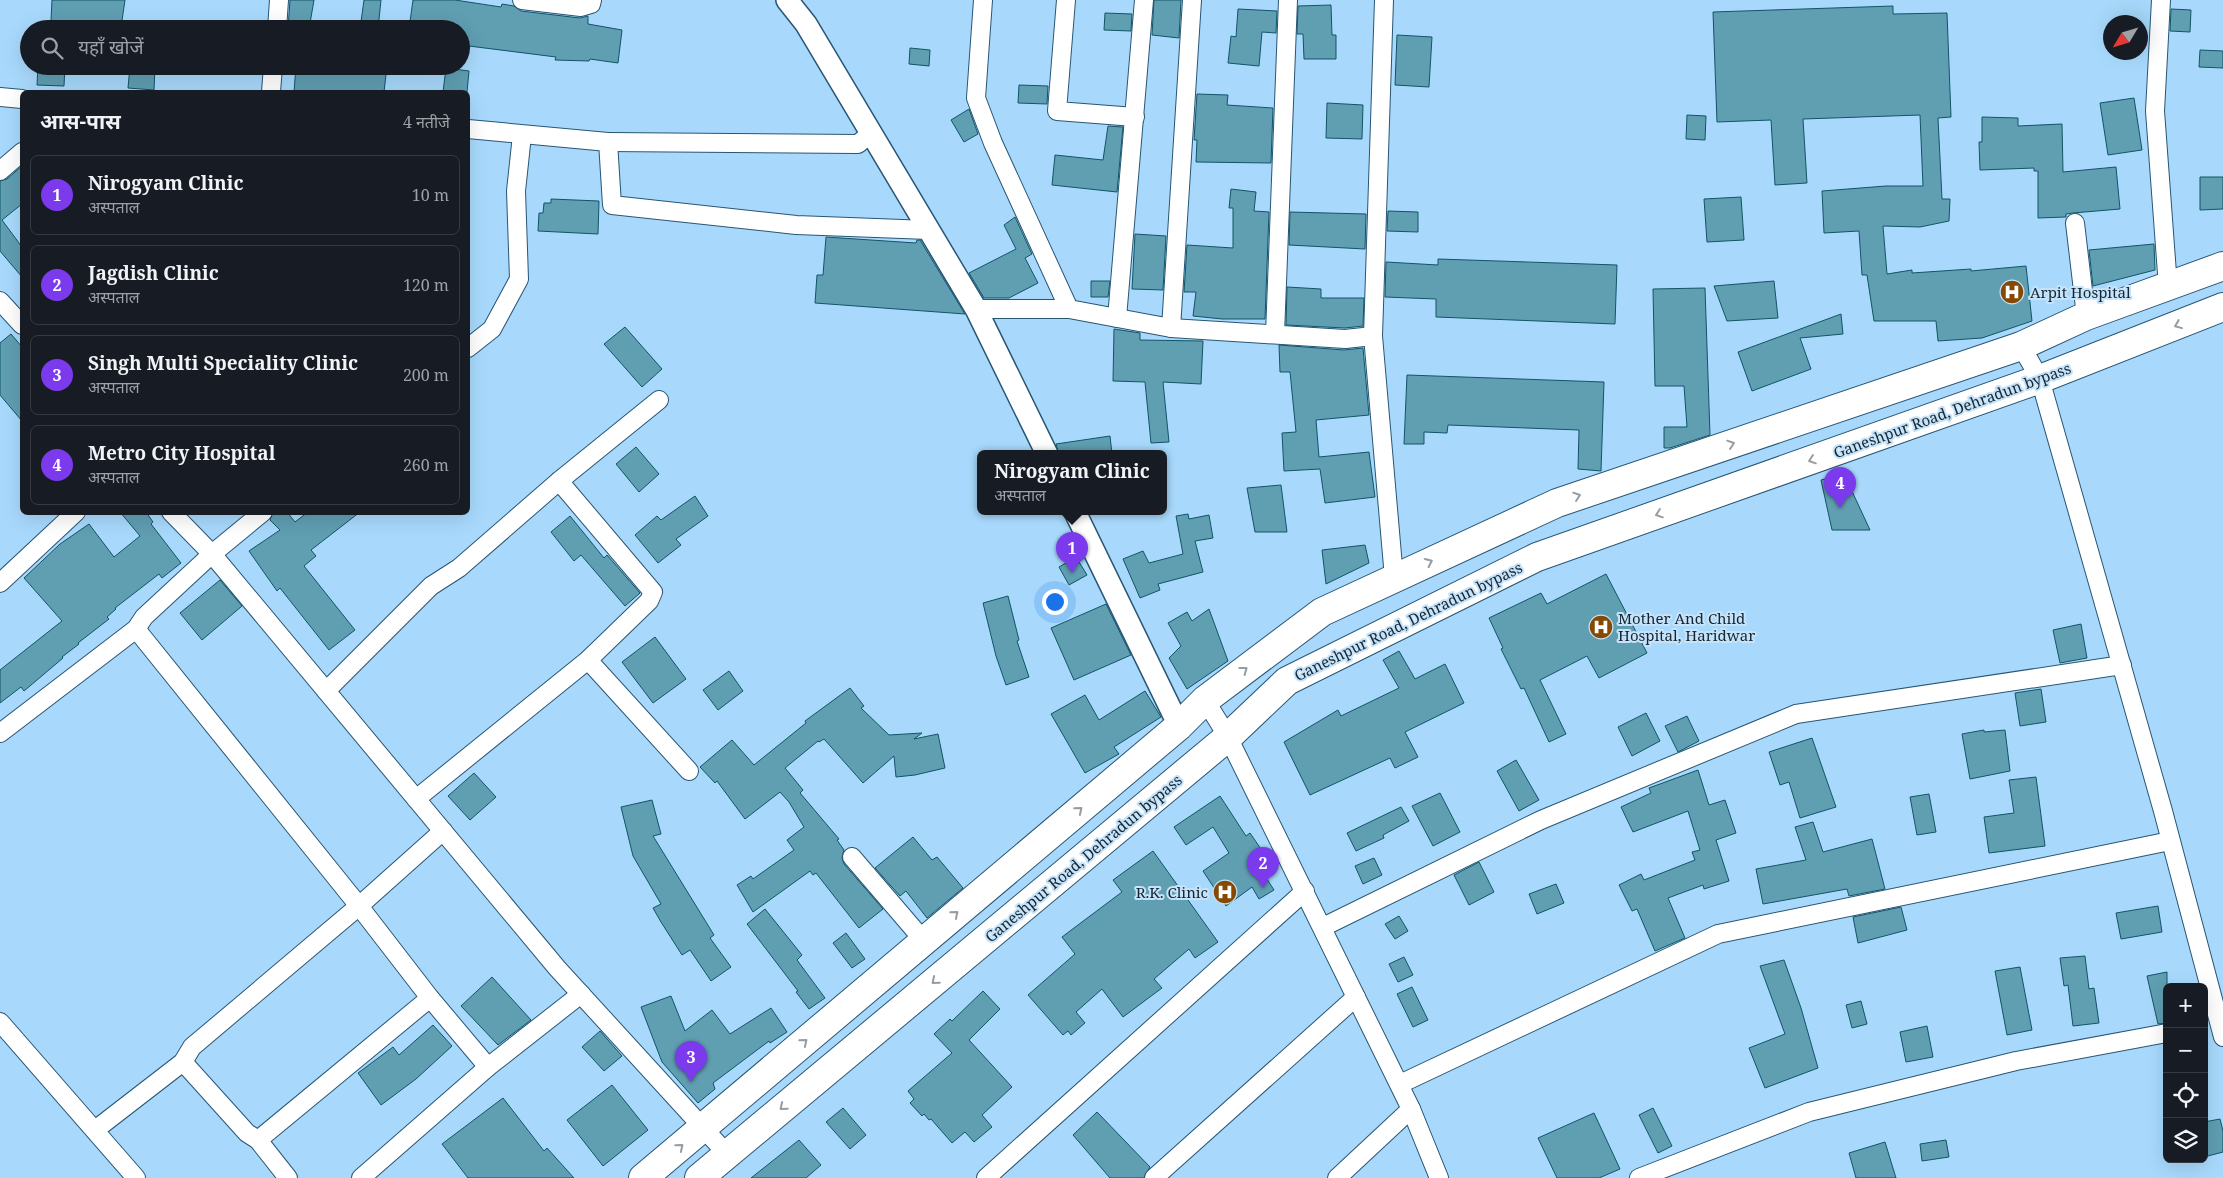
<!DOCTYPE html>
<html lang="hi">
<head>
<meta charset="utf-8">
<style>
  :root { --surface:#171b24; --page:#20242c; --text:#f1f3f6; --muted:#9ea1a6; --line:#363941; --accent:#7c3aed }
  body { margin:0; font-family:"Noto Serif","Noto Sans Devanagari",serif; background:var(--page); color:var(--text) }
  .controls { position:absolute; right:15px; bottom:15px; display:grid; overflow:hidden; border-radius:8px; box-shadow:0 5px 20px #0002 }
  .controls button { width:45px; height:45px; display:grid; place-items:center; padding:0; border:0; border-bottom:1px solid var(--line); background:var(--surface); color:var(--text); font:25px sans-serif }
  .compass { position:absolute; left:2103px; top:15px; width:45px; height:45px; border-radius:50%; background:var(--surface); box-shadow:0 5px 20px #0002; rotate:232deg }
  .you { position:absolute; left:1054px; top:601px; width:18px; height:18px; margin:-12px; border:4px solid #fff; border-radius:50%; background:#1a73e8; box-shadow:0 0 0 8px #1a73e833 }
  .badge { display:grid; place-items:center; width:32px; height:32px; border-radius:50%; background:var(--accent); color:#fff; font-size:16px; font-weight:700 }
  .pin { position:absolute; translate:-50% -41px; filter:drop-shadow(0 1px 2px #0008) }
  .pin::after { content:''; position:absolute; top:26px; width:18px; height:15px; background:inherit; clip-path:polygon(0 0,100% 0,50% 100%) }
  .popup { position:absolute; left:977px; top:450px; width:190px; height:65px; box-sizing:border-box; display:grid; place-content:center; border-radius:8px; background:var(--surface); filter:drop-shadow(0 1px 4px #0005); font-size:16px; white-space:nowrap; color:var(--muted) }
  .popup b { font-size:19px; color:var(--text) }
  .popup::after { content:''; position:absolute; left:50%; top:100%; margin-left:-10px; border:10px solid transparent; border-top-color:var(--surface) }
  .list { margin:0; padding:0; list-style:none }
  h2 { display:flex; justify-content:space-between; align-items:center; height:65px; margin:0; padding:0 20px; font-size:21px }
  h2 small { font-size:16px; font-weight:400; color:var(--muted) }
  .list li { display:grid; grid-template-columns:32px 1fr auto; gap:15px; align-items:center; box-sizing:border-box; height:80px; margin:0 10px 10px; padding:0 10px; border:1px solid var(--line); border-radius:8px }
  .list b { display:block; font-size:19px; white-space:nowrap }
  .list p { margin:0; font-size:16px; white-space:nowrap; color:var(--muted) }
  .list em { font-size:16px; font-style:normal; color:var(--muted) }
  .icon { flex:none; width:28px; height:28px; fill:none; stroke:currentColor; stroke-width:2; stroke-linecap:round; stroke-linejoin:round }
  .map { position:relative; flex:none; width:2223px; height:1178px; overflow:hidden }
  .search { position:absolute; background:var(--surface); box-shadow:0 5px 20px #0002; left:20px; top:20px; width:450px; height:55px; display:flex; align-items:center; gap:12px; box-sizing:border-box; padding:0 18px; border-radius:28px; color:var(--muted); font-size:19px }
  .panel { position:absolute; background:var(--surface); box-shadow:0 5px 20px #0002; left:20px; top:90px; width:450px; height:425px; border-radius:8px }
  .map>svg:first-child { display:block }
  .building { fill:#609eb2; stroke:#105567 }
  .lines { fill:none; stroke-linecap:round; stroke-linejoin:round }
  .minor-casing { stroke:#285674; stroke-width:20 }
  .tertiary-casing { stroke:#285674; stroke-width:24 }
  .primary-casing { stroke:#285674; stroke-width:30 }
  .minor { stroke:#fff; stroke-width:18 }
  .tertiary { stroke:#fff; stroke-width:21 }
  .primary { stroke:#fff; stroke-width:28 }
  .oneway { stroke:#959da3 }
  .labels { text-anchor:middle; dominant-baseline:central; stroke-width:4; stroke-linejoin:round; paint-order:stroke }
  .poi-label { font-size:15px; fill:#132633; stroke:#c7e3f9; text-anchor:start }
  .street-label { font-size:15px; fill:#132633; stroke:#c7e3f9 }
</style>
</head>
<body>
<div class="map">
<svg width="2223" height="1178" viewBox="0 0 2223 1178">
  <rect width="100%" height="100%" fill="#a8d9fc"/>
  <g class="building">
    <path d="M52,0H125L121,27L88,22L51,21Z"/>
    <path d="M290,0H314L309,29H288Z"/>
    <path d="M364,0H381L378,29H360Z"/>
    <path d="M413,0H455L501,7L502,4L514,6L521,11L580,18L588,16V24L622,30L618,63L590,59L589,61L555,60L556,57L461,45V29H409Z"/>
    <path d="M1154,0H1181L1179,38L1152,35Z"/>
    <path d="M1331,5L1332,35H1336V59H1304L1303,34H1297L1298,6Z"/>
    <path d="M1893,6V14L1947,13L1951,117L1938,118L1942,199H1950L1949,221L1920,227L1883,226L1887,274L1912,270V273L1971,269V271L2026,266L2032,321L1982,338L1938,341L1936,321H1874L1867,275H1862L1859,231L1824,233L1822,191L1886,186H1923L1920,115L1803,119L1807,183L1775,185L1771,120L1717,122L1713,12Z"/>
    <path d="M1238,9L1277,11L1276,33L1262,32L1259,66L1228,63L1231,36L1236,37Z"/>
    <path d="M2171,9L2191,10L2190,32L2170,31Z"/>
    <path d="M1105,13L1132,14L1131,31L1104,30Z"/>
    <path d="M1397,35L1432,37L1429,87L1395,85Z"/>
    <path d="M910,48L930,50L929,66L909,64Z"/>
    <path d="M2200,50L2223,51V68L2199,67Z"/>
    <path d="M38,66H65L64,86L37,85Z"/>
    <path d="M130,66H155L154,90L128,88Z"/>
    <path d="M296,66H387L384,92H294Z"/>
    <path d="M446,68L469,71L467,92H443Z"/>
    <path d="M1019,85L1048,86L1047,104L1018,103Z"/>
    <path d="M1197,94L1228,95L1227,105L1273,108L1271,163L1196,162L1197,140H1194Z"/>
    <path d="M2134,98L2142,150L2108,155L2100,103Z"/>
    <path d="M1327,103L1363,105L1362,139L1326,138Z"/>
    <path d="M969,109L978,134L964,142L951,120Z"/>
    <path d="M1687,115L1706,116L1705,140L1686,139Z"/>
    <path d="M1982,117L2018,118V126L2062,124L2063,172L2116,167L2120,209L2073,213L2066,214V217L2038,218V171H2034V168L1980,170L1979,142H1982Z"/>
    <path d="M1108,126L1123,127L1117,192L1052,185L1055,155L1103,160Z"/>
    <path d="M22,166V204L2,220L22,247V277L0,251V181L7,179Z"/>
    <path d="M2200,177H2223V209L2200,210Z"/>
    <path d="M1231,189L1256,192L1254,211L1269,212L1265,319H1222L1193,316L1196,292H1184L1187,245L1233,248V208H1229Z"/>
    <path d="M1741,197L1744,240L1707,242L1704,199Z"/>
    <path d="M551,199L599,201L598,234L538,231L539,213H543L544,203H551Z"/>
    <path d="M1388,211L1418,212V232L1387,231Z"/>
    <path d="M1290,212L1366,214L1365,249L1289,245Z"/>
    <path d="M1015,217L1032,254L1025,258L1038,283L1009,298H984L969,273L1016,249L1004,225Z"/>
    <path d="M1135,234L1166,236L1163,290L1132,289Z"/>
    <path d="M826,237L916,243L917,240H920L965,314L815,303L817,275H823Z"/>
    <path d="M2154,244L2155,270L2093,286L2089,250Z"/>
    <path d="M1438,259L1617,265L1615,324L1436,317V299L1385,297L1386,262L1438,265Z"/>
    <path d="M1091,281H1110L1108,297H1091Z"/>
    <path d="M1774,281L1778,318L1727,321L1714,286Z"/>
    <path d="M1287,287L1321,289V298H1364L1363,326L1345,328L1286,325Z"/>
    <path d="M1705,288L1710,435L1670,448H1664V427H1687L1684,386H1655L1653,289Z"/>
    <path d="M1841,314L1843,334L1800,338L1811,369L1752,391L1738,352Z"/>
    <path d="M625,327L662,369L642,387L604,344Z"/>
    <path d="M1114,329L1140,333V340L1203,341L1201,384L1163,382L1169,442L1151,443L1145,382L1113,381Z"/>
    <path d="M11,334L22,347V421L0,395V343Z"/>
    <path d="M1279,345L1344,350L1363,348L1369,415L1316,420L1319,457L1369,452L1375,497L1325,503L1320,469L1284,471L1282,433L1296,432L1290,372H1280Z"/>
    <path d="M1407,375L1604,382L1601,471L1578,469L1579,430L1448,425L1447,433L1424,432V444H1404Z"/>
    <path d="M1110,436L1112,454H1059L1056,444Z"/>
    <path d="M636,447L659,474L639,492L616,464Z"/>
    <path d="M1844,474L1870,530H1832L1821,480Z"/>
    <path d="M1281,485L1287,532H1255L1247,488Z"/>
    <path d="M695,496L708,516L676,539L681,545L658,563L635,535L657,516L661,520Z"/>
    <path d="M120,512H146L153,522L151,524L181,563L162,578L159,574L115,608L116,609L107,617L109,619L78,643L79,644L62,657L63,658L24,691L21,687L0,703V670L62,621L24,578L60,544L89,524L114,557L140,536Z"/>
    <path d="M273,512H287L295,522L308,512H360L311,550L316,556L304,566L355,630L329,650L280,588L277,591L249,551L280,530L270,520Z"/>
    <path d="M1188,514L1189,519L1209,515L1213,538L1195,541L1203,572L1158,584L1160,590L1140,598L1123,559L1143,551L1149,563L1183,554L1176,516Z"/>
    <path d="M570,516L604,558L607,555L640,593L625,606L581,555L574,561L551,532Z"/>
    <path d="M1365,545L1369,563L1326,584L1322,550Z"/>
    <path d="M1076,557L1087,575L1069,585L1059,567Z"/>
    <path d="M1606,574L1647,653L1599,678L1587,656L1540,680L1566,734L1549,742L1524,688L1521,689L1501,649L1503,648L1489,618L1541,593L1547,604Z"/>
    <path d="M220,580L242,606L202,640L180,613Z"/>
    <path d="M1008,596L1019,640L1017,641L1029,677L1006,685L996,656L983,603Z"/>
    <path d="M1106,604L1131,655L1074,680L1051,628Z"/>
    <path d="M1209,609L1228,661L1187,689L1169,658L1181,646L1168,623L1187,612L1192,621Z"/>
    <path d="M2081,624L2087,658L2060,663L2053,630Z"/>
    <path d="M655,637L686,679L653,703L622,662Z"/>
    <path d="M1399,651L1415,679L1445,664L1464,703L1405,732L1418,757L1395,768L1390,758L1310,795L1284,742L1338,710L1341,716L1399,688L1383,660Z"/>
    <path d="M729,671L743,691L718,710L703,690Z"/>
    <path d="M850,688L864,706L861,708L889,735L922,733L914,739L938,734L945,768L915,775L896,777L894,756L863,783L824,739L819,742L818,741L785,768L803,790L800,793L839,839L837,840L844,850L842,858L844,864L883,909L859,928L816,873L813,875L810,871L753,912L737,885L751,876L753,879L794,850L787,840L804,827L789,802L780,792L745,819L717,781L715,783L700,767L732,740L754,765L806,723L805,721Z"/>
    <path d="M2041,689L2046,722L2020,726L2015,693Z"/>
    <path d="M1145,691L1161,717L1114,747L1119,754L1085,773L1051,714L1085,695L1099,720Z"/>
    <path d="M1646,713L1660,741L1632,756L1618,727Z"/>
    <path d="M1687,716L1699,741L1678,752L1665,726Z"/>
    <path d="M1984,730V732L2005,730L2010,771L1970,779L1962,734Z"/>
    <path d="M1812,738L1836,807L1800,818L1789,782L1780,785L1769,752Z"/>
    <path d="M1516,760L1539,800L1519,811L1497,771Z"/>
    <path d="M1698,770L1709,805L1725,800L1736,833L1716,840L1729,881L1704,889L1703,885L1668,898L1685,938L1655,951L1637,909L1632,911L1619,885L1641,874L1644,880L1695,860L1692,852L1700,850L1688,811L1633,832L1621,807L1651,793L1649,788Z"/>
    <path d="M474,773L496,797L470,820L448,796Z"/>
    <path d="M2036,777L2045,846L1989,853L1984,817L2014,813L2009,780Z"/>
    <path d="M1440,793L1460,832L1433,846L1412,806Z"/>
    <path d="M1929,794L1936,832L1917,835L1910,797Z"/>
    <path d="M1220,796L1246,836L1250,833L1265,855L1256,862L1274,890L1259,899L1252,887L1226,906L1203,871L1229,853L1213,827L1186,845L1174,827Z"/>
    <path d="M652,800L661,834L653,836L714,935L710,938L731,967L711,981L690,950L682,955L661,922L653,908L661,904L633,856L621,807Z"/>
    <path d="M1401,807L1409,821L1383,835L1384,838L1356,851L1347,833Z"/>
    <path d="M1813,822L1823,852L1872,839L1885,889L1849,896L1847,889L1763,904L1756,869L1806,860L1795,827Z"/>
    <path d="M913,837L932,860L937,857L963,888L927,918L906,891L900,896L875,868Z"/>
    <path d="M1153,851L1218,942L1195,958L1189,949L1154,979L1162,988L1123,1017L1102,989L1076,1012L1085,1023L1071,1035L1068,1031L1063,1035L1028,995L1075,954L1062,937L1122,892L1113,880Z"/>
    <path d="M1374,858L1382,875L1363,884L1355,866Z"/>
    <path d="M1479,862L1494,892L1469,905L1454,875Z"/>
    <path d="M1556,884L1564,903L1537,914L1529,894Z"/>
    <path d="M2158,906L2162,932L2121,939L2116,913Z"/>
    <path d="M1901,907L1907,930L1858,943L1853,917Z"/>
    <path d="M765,909L802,955L797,960L825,998L809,1009L796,992L798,991L747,924Z"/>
    <path d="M1399,916L1408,931L1395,939L1385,924Z"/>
    <path d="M846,933L865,959L852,968L833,943Z"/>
    <path d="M2085,956L2089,989L2094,988L2099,1023L2073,1026L2068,985L2064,986L2060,958Z"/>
    <path d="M1404,957L1413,975L1398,982L1389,964Z"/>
    <path d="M1784,960L1801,1008L1818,1068L1765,1088L1749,1048L1785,1034L1760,966Z"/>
    <path d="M2020,967L2032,1030L2007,1035L1995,971Z"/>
    <path d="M2167,972V1023L2158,1024L2147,976Z"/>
    <path d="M492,977L531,1020L498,1045L461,1006Z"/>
    <path d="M1412,987L1428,1020L1413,1027L1397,994Z"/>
    <path d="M983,991L1000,1009L969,1040L1012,1087L982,1115L992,1127L974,1142L965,1132L952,1143L931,1119L929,1120L924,1114L922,1116L910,1103L914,1099L908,1091L952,1053L934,1034L950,1019L952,1021Z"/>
    <path d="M671,996L685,1031L712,1010L730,1034L771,1008L787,1032L770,1043L769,1041L713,1083L715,1089L698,1103L662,1062L641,1007Z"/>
    <path d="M1861,1001L1867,1024L1852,1028L1846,1005Z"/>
    <path d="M433,1025L452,1046L416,1079L381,1105L358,1073L393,1047L399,1055Z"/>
    <path d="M1927,1026L1933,1057L1906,1062L1900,1032Z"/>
    <path d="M600,1031L622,1056L604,1071L582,1047Z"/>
    <path d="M612,1085L648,1130L603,1166L567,1120Z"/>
    <path d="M503,1098L544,1151L547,1148L574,1178H468L442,1144Z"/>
    <path d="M843,1108L866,1135L850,1149L826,1122Z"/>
    <path d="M1653,1108L1672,1146L1658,1153L1639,1115Z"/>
    <path d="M1097,1112L1150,1167L1144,1178H1110L1073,1135Z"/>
    <path d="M1594,1113L1620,1169L1599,1178H1557L1538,1138Z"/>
    <path d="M2220,1119L2223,1131V1152L2204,1157V1122Z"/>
    <path d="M799,1140L821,1165L806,1178H751Z"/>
    <path d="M1946,1140L1949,1157L1922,1161L1920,1144Z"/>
    <path d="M1885,1142L1896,1178H1856L1849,1153Z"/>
  </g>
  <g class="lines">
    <g class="minor-casing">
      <g id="minor">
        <path d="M522,0L581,7L591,4L592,0"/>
        <path d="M983,0L976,98L993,143L1069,309L1171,328L1345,339L1373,336"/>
        <path d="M1066,0L1057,111L1135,117"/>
        <path d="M1384,0L1373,336L1394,578"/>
        <path d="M2161,0L2155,111L2168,287"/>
        <path d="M277,29L279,0"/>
        <path d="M271,92L273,66"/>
        <path d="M0,97L22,99"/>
        <path d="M468,129L608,142L612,205L796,225L929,230"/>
        <path d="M608,142L858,144L871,133"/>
        <path d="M0,171L22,152"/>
        <path d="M2075,223L2086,316"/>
        <path d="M0,301L22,325"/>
        <path d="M976,309H1069"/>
        <path d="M1117,318L1144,0"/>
        <path d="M1171,328L1192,0"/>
        <path d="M1275,334L1288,0"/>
        <path d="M2021,346L2040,379L2163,811L2223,1037"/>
        <path d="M468,348L492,329L519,279L516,191L522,135"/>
        <path d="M171,512L212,554L557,968L727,1154"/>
        <path d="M0,583L76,512"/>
        <path d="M136,629L359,906L430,998L488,1067"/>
        <path d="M588,660L689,771"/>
        <path d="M326,691L431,586L459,568L559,481L659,400"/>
        <path d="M1205,700L1228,737L1411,1109L1337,1178"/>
        <path d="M0,733L136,629L144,617L212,554L263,512"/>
        <path d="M416,799L588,660L649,601L653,592L559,481"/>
        <path d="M852,857L924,941"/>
        <path d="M1323,927L1541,820L1796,714L2122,665"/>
        <path d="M0,1022L136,1178"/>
        <path d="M183,1062L247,1133L258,1140L288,1178"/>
        <path d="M1400,1084L1718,934L2170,841"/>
        <path d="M1411,1109L1439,1178"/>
        <path d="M95,1130L183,1062L192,1047L359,906L443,831"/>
        <path d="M258,1140L430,998"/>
        <path d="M361,1178L488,1067L581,994"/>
        <path d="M986,1178L1305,891"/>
        <path d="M1154,1178L1356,997"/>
        <path d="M1639,1178L1809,1112L2016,1061L2167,1033"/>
      </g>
    </g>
    <g class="tertiary-casing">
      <g id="tertiary">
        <path d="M787,0L806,24L976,309L1047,454"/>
        <path d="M1075,512L1179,726"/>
      </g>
    </g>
    <g class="primary-casing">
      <g id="primary">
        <path d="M643,1178L1179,726L1205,700L1322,612L1557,503L2021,346L2086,316L2223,266"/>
        <path d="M699,1178L1228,737L1287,681L1537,557L2040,379L2223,307"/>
      </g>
    </g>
    <use href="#minor" class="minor"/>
    <use href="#tertiary" class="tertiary"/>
    <use href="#primary" class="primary"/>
  </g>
  <defs><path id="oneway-chevron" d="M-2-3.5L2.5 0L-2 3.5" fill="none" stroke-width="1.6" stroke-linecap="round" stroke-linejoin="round" transform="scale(1.25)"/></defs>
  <g class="oneway">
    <use href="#oneway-chevron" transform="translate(2178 325) rotate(158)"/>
    <use href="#oneway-chevron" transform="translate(1731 444) rotate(-19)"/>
    <use href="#oneway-chevron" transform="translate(1812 460) rotate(161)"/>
    <use href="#oneway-chevron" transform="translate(1577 496) rotate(-19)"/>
    <use href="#oneway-chevron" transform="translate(1659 514) rotate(161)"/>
    <use href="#oneway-chevron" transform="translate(1429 562) rotate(-25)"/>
    <use href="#oneway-chevron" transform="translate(1244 670) rotate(-37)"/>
    <use href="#oneway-chevron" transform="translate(1079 810) rotate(-40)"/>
    <use href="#oneway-chevron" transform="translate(955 914) rotate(-40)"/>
    <use href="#oneway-chevron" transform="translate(935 981) rotate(140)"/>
    <use href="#oneway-chevron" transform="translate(804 1042) rotate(-40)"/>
    <use href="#oneway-chevron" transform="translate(783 1107) rotate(140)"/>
    <use href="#oneway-chevron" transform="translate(680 1147) rotate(-40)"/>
  </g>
  <defs>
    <g id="hospital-disc" transform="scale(1.25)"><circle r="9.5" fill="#854904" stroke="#c7e3f9"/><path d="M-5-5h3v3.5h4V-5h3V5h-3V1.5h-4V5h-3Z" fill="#fff"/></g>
  </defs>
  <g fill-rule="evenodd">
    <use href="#hospital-disc" x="2012" y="292"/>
    <use href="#hospital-disc" x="1601" y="627"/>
    <use href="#hospital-disc" x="1225" y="892"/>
  </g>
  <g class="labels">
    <g class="poi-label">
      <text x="2030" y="292">Arpit Hospital</text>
      <text x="1618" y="618">Mother And Child<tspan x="1618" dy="17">Hospital, Haridwar</tspan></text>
      <text x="1208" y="892" text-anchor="end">R.K. Clinic</text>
    </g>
    <g class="street-label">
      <text transform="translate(1952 410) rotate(-20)">Ganeshpur Road, Dehradun bypass</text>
      <text transform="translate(1408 621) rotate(-26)">Ganeshpur Road, Dehradun bypass</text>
      <text transform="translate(1083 858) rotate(-40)">Ganeshpur Road, Dehradun bypass</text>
    </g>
  </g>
</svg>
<div class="controls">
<button>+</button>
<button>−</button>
<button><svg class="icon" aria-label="locate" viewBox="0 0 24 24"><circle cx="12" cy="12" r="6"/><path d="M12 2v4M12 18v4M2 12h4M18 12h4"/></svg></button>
<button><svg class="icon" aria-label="layers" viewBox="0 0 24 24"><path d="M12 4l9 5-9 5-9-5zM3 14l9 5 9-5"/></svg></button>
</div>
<svg class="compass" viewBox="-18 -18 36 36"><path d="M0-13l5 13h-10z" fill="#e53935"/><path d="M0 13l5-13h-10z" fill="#9ea1a6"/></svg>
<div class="you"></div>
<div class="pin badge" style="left:1072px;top:573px">1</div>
<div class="popup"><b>Nirogyam Clinic</b>अस्पताल</div>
<div class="pin badge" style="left:1263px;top:888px">2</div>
<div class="pin badge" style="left:691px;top:1082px">3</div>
<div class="pin badge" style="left:1840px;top:508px">4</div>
<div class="search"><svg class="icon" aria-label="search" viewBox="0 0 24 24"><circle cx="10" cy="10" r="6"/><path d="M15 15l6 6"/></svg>यहाँ खोजें</div>
<section class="panel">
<h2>आस-पास<small>4 नतीजे</small></h2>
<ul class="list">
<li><span class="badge">1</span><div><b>Nirogyam Clinic</b><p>अस्पताल</p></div><em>10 m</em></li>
<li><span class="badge">2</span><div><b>Jagdish Clinic</b><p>अस्पताल</p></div><em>120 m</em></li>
<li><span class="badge">3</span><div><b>Singh Multi Speciality Clinic</b><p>अस्पताल</p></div><em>200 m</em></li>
<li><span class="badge">4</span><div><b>Metro City Hospital</b><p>अस्पताल</p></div><em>260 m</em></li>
</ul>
</section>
</div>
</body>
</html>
